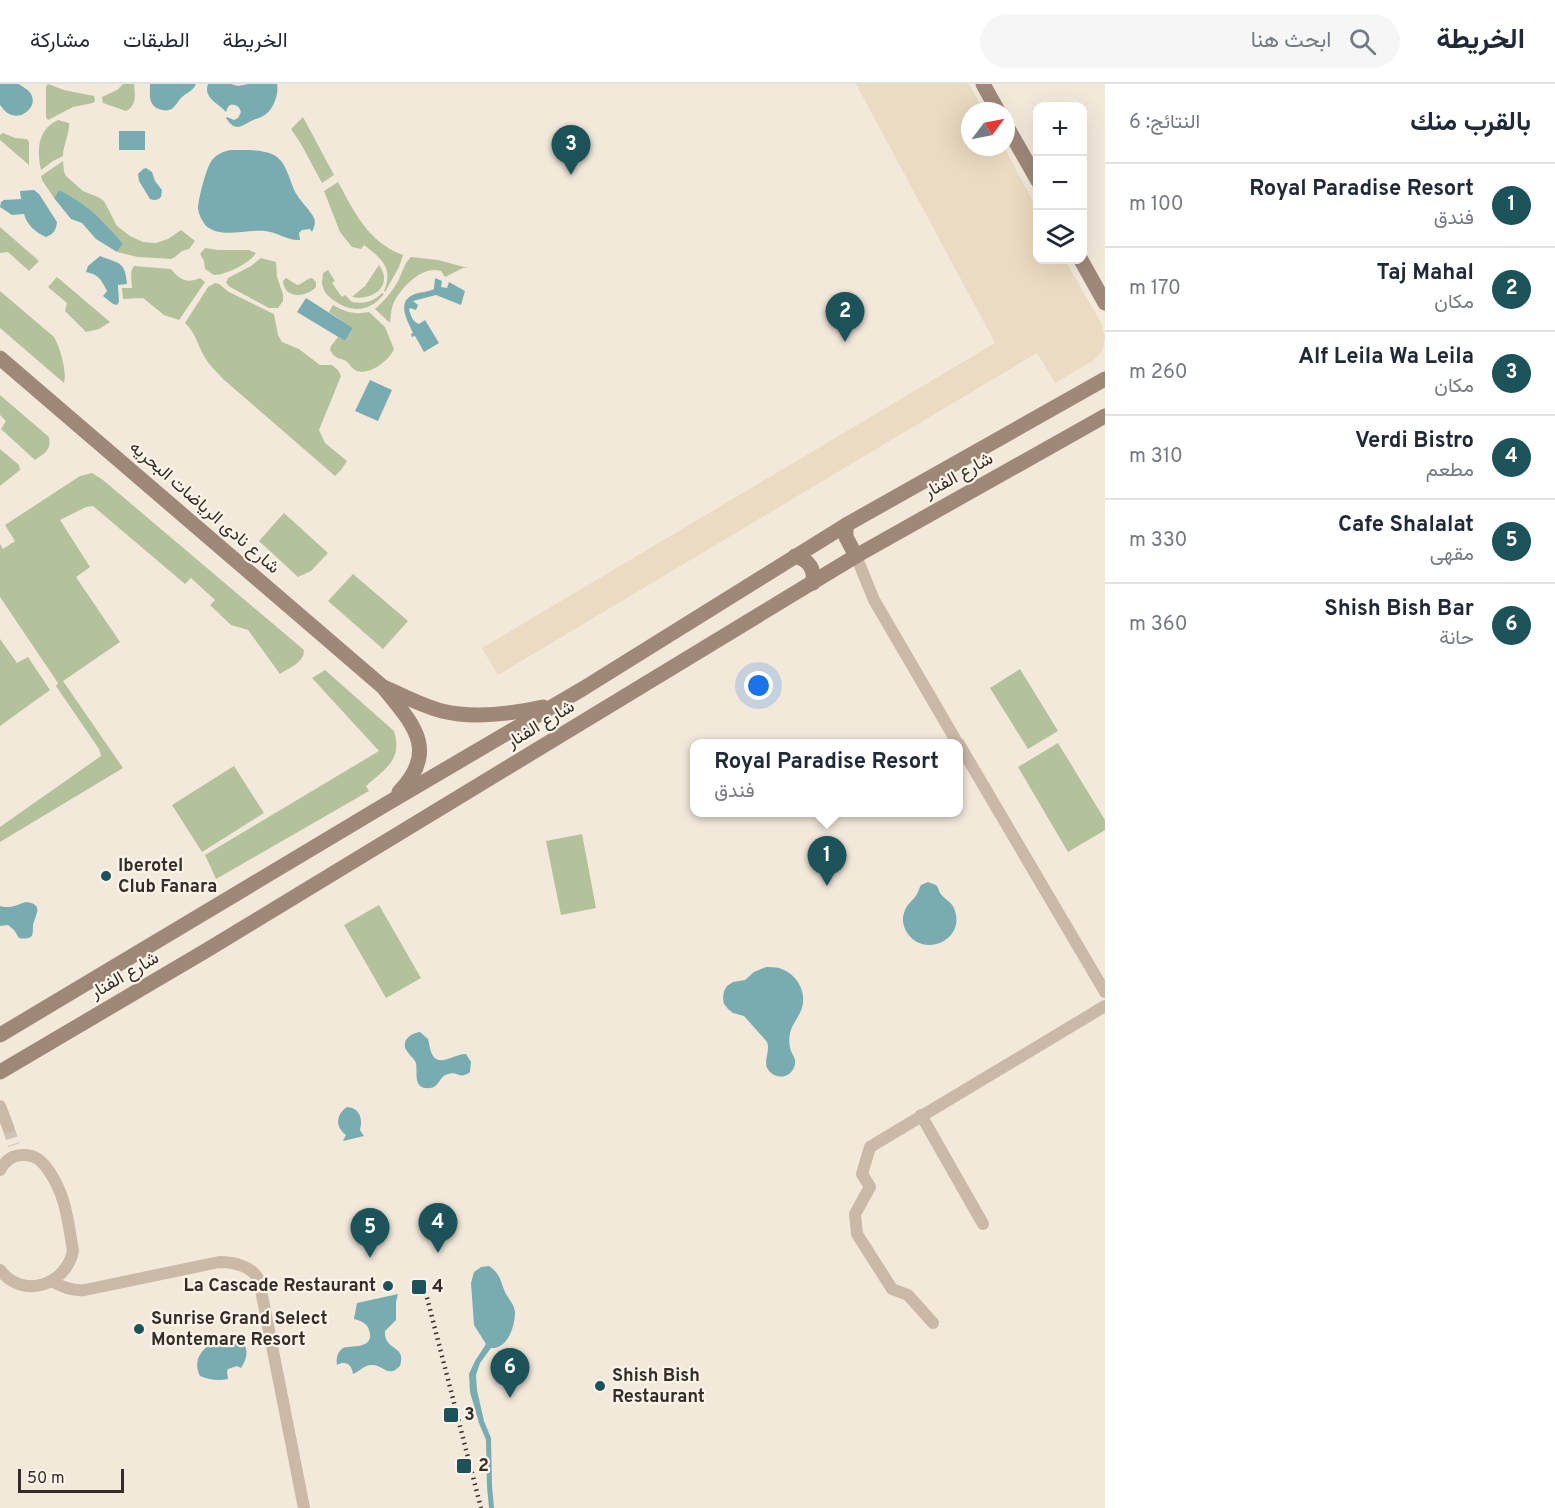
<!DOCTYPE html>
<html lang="ar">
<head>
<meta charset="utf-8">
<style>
  :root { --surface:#fff; --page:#f6f6f7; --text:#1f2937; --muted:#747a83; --line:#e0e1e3; --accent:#1c535a }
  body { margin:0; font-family:Overpass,Vazirmatn,sans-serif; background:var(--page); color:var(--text); direction:rtl }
  .controls { position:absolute; right:18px; top:18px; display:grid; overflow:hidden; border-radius:12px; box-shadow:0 6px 24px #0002 }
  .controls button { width:54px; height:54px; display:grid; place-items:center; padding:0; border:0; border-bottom:2px solid var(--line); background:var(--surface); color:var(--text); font:30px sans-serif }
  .compass { position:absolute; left:961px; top:18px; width:54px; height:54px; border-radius:50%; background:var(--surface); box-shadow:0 6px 24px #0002; rotate:58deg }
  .scale { position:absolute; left:18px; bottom:15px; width:106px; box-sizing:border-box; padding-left:6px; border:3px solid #372d28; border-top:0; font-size:16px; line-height:21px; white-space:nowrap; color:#372d28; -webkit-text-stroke:4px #faf3e8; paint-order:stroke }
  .you { position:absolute; left:759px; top:602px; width:21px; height:21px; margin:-15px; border:4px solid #fff; border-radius:50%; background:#1a73e8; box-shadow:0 0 0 9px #1a73e833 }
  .badge { display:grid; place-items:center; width:39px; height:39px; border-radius:50%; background:var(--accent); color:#fff; font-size:20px; font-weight:700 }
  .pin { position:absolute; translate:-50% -50px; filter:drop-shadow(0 2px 3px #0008) }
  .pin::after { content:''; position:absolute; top:32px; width:21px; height:18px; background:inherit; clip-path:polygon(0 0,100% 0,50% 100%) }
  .popup { position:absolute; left:690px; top:655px; width:273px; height:78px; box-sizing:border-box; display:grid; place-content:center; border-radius:12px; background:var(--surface); filter:drop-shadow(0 2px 4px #0005); font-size:20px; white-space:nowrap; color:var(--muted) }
  .popup b { font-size:22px; color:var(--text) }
  .popup::after { content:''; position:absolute; left:50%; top:100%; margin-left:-12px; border:12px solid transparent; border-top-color:var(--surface) }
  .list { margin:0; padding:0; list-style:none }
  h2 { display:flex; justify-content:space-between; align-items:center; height:78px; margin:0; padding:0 24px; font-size:26px }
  h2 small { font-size:20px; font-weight:400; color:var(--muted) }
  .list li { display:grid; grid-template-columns:39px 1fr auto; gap:18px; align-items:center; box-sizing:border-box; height:84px; padding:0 24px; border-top:2px solid var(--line) }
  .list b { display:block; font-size:22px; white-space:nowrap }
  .list p { margin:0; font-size:20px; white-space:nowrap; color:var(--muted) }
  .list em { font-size:20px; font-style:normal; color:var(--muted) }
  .icon { flex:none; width:33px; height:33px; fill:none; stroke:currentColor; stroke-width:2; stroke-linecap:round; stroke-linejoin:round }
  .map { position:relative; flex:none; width:1105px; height:1424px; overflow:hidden; direction:ltr }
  header { display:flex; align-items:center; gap:36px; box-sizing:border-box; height:84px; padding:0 30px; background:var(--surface); border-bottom:2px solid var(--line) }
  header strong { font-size:28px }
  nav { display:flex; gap:33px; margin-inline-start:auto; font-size:21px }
  .search { width:420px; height:54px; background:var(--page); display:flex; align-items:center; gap:15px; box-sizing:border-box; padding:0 21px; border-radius:33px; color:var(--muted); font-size:22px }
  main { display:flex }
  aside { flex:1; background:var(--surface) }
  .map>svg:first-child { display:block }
  .green { fill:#b3c29b }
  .plaza { fill:#ebdbc2 }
  .water { fill:#79acb1 }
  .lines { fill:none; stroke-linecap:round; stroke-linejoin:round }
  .street-tunnel { stroke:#cdc3b7; stroke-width:12; stroke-dasharray:12 6; stroke-linecap:butt }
  .street { stroke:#cbb9a7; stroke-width:12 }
  .secondary { stroke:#9f8878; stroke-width:15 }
  .rail { stroke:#372d28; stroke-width:4.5; stroke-dasharray:1.5 4.5; stroke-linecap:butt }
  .poi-dot { fill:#1c535a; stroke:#faf3e8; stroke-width:2 }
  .labels { text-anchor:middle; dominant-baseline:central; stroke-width:4.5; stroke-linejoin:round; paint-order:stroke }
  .street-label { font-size:18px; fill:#372d28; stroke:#faf3e8 }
  .poi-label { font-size:18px; font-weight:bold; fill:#372d28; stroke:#faf3e8; text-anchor:start }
</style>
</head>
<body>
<header>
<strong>الخريطة</strong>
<div class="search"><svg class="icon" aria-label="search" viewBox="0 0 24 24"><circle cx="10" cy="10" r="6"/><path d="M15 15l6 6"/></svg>ابحث هنا</div>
<nav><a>الخريطة</a><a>الطبقات</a><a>مشاركة</a></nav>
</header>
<main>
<aside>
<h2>بالقرب منك<small>النتائج: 6</small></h2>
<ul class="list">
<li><span class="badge">1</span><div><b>Royal Paradise Resort</b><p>فندق</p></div><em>100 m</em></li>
<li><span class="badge">2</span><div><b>Taj Mahal</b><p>مكان</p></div><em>170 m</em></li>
<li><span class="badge">3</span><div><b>Alf Leila Wa Leila</b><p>مكان</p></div><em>260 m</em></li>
<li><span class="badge">4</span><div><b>Verdi Bistro</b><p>مطعم</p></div><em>310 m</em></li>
<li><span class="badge">5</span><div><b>Cafe Shalalat</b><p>مقهى</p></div><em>330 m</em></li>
<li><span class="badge">6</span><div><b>Shish Bish Bar</b><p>حانة</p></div><em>360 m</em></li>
</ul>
</aside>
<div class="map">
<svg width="1105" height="1424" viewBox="0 0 1105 1424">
  <rect width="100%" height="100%" fill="#f3e9db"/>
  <g class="green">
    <path d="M48,0L64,6L94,12L95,17L93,19L73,23L48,36L46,33V3Z"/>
    <path d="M123,0H134C135,10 137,22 126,27L103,19L102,13L117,6Z"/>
    <path d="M303,33L334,91L322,99L301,60L291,45Z"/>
    <path d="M58,36L69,39C70,49 63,61 63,72L53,77L41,86C37,66 37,46 58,36Z"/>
    <path d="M3,49L15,54L27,55L29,58V81L0,56V51Z"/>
    <path d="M63,77L64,88L66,92L83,107L98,113L104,117L117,142L130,152L143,158L156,159L168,155L181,146L195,157L189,165L182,167L175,173L171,175L138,173L117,168L123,160C104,137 86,120 59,106L54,114L42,96L41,92Z"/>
    <path d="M338,98C355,129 368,158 403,171L399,183L385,208L384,207C394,184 381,174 364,161L361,165L352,163L340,148L324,107Z"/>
    <path d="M0,143L39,177L29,187L8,168L0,169Z"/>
    <path d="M205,164L218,166H249L256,169C250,179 226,191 214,191L205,185L204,177L200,170Z"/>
    <path d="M411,173L438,176L468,184H463L445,193L441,187C423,181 403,202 395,216C391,223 391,231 390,239L375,225C383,218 391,209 397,199C402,190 404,179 411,173Z"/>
    <path d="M261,174L276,178L277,193L283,210V217L278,224H269L230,203L226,199L228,194L251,182Z"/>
    <path d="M379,181C394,202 373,217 352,213L365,202Z"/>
    <path d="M134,182L171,185C180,196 187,200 200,194L205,198L179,236L164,231L143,214L123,215L122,204H132C132,197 129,188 134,182Z"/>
    <path d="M328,186L335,197L332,199L342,213L345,211L352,218C364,220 373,218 382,209L384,210C369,229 350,229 332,215C328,212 324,208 323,203C321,199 323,193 323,189Z"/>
    <path d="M57,193L110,238L99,245L86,248L65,227L67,219L48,203Z"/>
    <path d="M286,194L297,201C303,200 307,194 312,194L316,198V203C306,214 284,215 283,197Z"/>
    <path d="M215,199L219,200L229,208L274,230L278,251L282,258L299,265L320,281H332L338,286L341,292L319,346L325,359L347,377L341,386L335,392L223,295C217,288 209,281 204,272C197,260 196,249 185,239L208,203Z"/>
    <path d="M0,207L54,253C60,263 67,288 64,299L0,244Z"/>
    <path d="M333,221C345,228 355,231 369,228L385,243L394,265C389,277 370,291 357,287C352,285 350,280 346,277C338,273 336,276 330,266L331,262L338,253L345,257L353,244L329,228Z"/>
    <path d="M0,311L49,353C51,367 46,368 35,376L1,345L6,337L0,331Z"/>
    <path d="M0,365L19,381L20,386L0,402Z"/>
    <path d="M92,389L103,396L304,566C304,579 290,583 280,590L248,546L231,541L210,521L215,516L191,494L185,500L93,422L86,423L60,436L90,483L76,493L120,558L63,597L123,684L0,758V743L101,672L99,665L56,602L58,599L0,513V460L3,465L15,457L5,441L80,392Z"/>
    <path d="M284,429L328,469L311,487L298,493L259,457Z"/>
    <path d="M353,490L408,537L383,565L328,517Z"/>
    <path d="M0,555L17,579L28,573L50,606L0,642Z"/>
    <path d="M1020,585L1058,647L1028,665L990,604Z"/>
    <path d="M325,586L394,647C403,676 385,685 366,702L369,707L216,795L205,771L379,667L312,594Z"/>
    <path d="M1058,659L1105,736V746L1068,768L1018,683Z"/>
    <path d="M234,682L264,729L202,768L172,721Z"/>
    <path d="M582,750L596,824L561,831L546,757Z"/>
    <path d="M379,821L421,894L386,914L344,841Z"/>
  </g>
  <path class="plaza" d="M856,0H969L984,27H970V63H1004L1037,125L1038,176H1065L1100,237L1105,253L1103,266L1094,276L1055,299L1037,269L498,591L482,564L995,259Z"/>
  <g class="water">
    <path d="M0,0H19C23,3 29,6 31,10C38,22 23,35 12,31C7,30 3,25 0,21Z"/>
    <path d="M150,0H196C193,7 188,8 182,13C178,16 175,25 169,26C167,27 161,26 159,25C148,21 150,10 150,0Z"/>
    <path d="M208,0H231L238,2L248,0H277C279,9 274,24 266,30C263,33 258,34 253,36C241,42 236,49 226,34L227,33L234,36L238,34L241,28C239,22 236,20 230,21L228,23L226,28C218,19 203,14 208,0Z"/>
    <rect x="119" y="47" width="26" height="19"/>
    <path d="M231,66C245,66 261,65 274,71C288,79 289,98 297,111C302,119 310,126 314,134C316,139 314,143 312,148L310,145L302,146L299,149L300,156C288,157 277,148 265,147C246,145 222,155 206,142C202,137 199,131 198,125C198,116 206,84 212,76C217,70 224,67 231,66Z"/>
    <path d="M146,84L152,88L155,97L162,106L161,113C158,116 155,117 150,115L139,97L138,90L143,85Z"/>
    <path d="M34,106L39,110L57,138C56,146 54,150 46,153C36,149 27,141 24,130L12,131L0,123L1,118L4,116L21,115L20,107Z"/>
    <path d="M59,106C87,120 103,136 123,160L117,168L96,155L82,139L71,135L54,114Z"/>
    <path d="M100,172C120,180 125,177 127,200L118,201L119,218L117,221L113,220L103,212L107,207C101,195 99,191 86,188L88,182Z"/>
    <path d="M435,194L442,197L441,203L447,204L449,198L465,207L461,221L436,211L413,217L418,221L416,226L410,224L409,226C411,232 413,238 419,240L425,236L439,259L424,268L415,252L412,253L411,250L413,249C408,237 395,217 415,210C421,208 428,208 434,205Z"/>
    <path d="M306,214L353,244L345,257L297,228Z"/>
    <path d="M370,296L392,306L378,337L355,327Z"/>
    <path d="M928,798L936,801C938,803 939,807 940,809C945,816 953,818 955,827C965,857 922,875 906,847C903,841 902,835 904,829C906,820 913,817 917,810C919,807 919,804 921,801Z"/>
    <path d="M26,818C44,820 36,830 33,841C33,845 33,848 32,852C28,855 24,855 19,854L14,846L8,841L0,842V822C11,825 16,821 26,818Z"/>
    <path d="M766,883C770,883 775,883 779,884C796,889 807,907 802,924C799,933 792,940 790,949C789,954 789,962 791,967C793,972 796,974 795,980C793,992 779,997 770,988C761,979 771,968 767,958L744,932L733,929L728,925L724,920L723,914L724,907L727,902L733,898L745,896L754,888Z"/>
    <path d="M420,948L428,955C429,958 429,961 430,964C435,988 454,969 466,970L471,978L470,988C459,996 458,987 448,990C439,992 440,1003 430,1004C412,1006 418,988 416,979C414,974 410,972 407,967C400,957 411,949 420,948Z"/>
    <path d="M347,1023C360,1024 363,1035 360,1046L364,1052L343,1057L346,1051C335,1043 336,1030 347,1023Z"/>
    <path d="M489,1182C502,1191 500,1198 506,1210C510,1217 514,1220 515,1228C515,1242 508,1265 491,1264L480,1279L476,1291L477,1306L484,1337L491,1354L492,1402L494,1424H489V1423L487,1403L486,1356L479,1339L470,1308L469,1290L475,1277L486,1260L474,1241L471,1199L474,1188L481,1183Z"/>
    <path d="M398,1210L396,1218V1236L385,1247C384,1268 407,1260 400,1282C387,1295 384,1280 371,1281C364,1281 359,1288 353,1290C352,1281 346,1276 337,1281C336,1275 337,1268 343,1264C349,1261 376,1266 369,1246C367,1239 361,1237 354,1235L357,1219Z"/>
    <path d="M226,1251H236C248,1262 250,1270 241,1284L237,1282L228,1285L227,1288L228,1295C218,1297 210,1296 200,1292C190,1271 209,1259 226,1251Z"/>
  </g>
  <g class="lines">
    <path class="street-tunnel" d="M8,1043L14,1061"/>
    <g class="street">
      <path d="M856,472L874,516L958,660"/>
      <path d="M959,660L1105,908"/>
      <path d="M0,1022L8,1043"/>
      <path d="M921,1031L983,1140"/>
      <path d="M0,1086C5,1077 12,1071 22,1071C35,1070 42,1077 49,1087C66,1112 68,1137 73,1167C66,1201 23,1216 0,1186"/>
      <path d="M52,1197C63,1204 73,1207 85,1206L219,1178C234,1178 252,1182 259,1196L304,1424"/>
      <path d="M933,1239L908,1211L892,1205L857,1150L855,1130L870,1103L862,1090L870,1063L1105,922"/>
    </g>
    <g class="secondary">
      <path d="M983,0L998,27"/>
      <path d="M1006,41L1038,97"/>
      <path d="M1081,176L1105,219"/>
      <path d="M0,274L383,603C412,639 440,666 399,708"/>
      <path d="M846,441V453L856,472"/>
      <path d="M795,472C809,476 815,485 813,499"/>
      <path d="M386,604C404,612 422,622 442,627C474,635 511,630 543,623"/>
      <path d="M0,951L388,719L584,604L846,441L1105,295"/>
      <path d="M0,988L207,866L856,472L1105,332"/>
    </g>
    <path class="rail" d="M424,1202L481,1424"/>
  </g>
  <g class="poi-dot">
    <circle cx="106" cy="792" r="6"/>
    <circle cx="388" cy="1202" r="6"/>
    <rect x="411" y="1195" width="16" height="16" rx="3"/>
    <circle cx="139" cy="1245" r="6"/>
    <circle cx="600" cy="1302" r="6"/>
    <rect x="443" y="1323" width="16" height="16" rx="3"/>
    <rect x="456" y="1374" width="16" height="16" rx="3"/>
  </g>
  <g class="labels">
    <g class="street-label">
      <text transform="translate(959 392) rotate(-29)">شارع الفنار</text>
      <text transform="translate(204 424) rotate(41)">شارع نادى الرياضات البحريه</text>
      <text transform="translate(541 641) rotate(-31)">شارع الفنار</text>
      <text transform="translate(125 892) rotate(-30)">شارع الفنار</text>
    </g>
    <g class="poi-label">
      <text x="118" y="782">Iberotel<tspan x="118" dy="21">Club Fanara</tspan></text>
      <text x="376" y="1202" text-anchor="end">La Cascade Restaurant</text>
      <text x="432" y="1203">4</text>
      <text x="151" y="1235">Sunrise Grand Select<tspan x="151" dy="21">Montemare Resort</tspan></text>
      <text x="612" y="1292">Shish Bish<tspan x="612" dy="21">Restaurant</tspan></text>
      <text x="464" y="1331">3</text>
      <text x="478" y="1382">2</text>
    </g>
  </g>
</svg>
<div class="controls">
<button>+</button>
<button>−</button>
<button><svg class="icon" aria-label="layers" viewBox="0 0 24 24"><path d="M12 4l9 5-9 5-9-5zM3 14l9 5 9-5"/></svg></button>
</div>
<svg class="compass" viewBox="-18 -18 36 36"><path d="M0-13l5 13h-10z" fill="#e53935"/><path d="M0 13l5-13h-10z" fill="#747a83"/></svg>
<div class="scale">50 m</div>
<div class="you"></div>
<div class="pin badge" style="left:827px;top:802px">1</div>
<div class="popup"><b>Royal Paradise Resort</b>فندق</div>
<div class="pin badge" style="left:845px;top:258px">2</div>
<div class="pin badge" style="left:571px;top:91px">3</div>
<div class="pin badge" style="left:438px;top:1169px">4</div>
<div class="pin badge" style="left:370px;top:1174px">5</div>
<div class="pin badge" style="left:510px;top:1314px">6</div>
</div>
</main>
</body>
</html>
